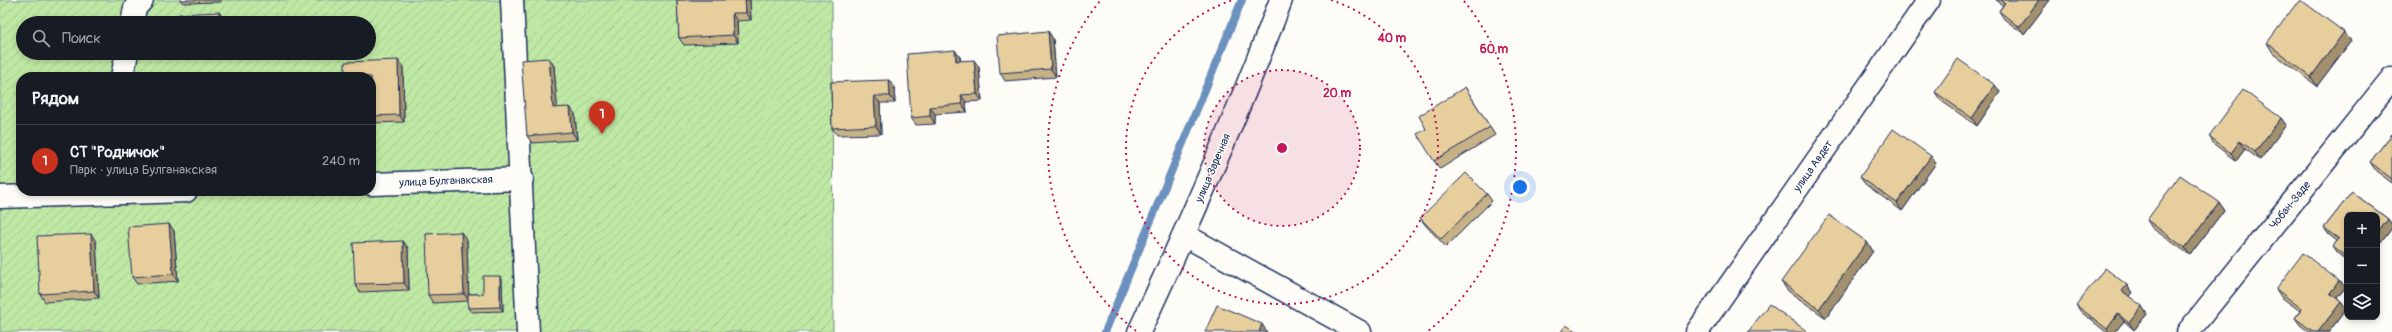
<!DOCTYPE html>
<html lang="ru">
<head>
<meta charset="utf-8">
<style>
  :root { --surface:#171b24; --page:#242831; --text:#f1f3f6; --muted:#9ea1a6; --line:#363941; --accent:#c8321e }
  body { margin:0; font-family:Pangolin,sans-serif; background:var(--page); color:var(--text) }
  .controls { position:absolute; right:12px; bottom:12px; display:grid; overflow:hidden; border-radius:8px; box-shadow:0 2px 6px #0003 }
  .controls button { width:36px; height:36px; display:grid; place-items:center; padding:0; border:0; border-bottom:1px solid var(--line); background:var(--surface); color:var(--text); font:20px sans-serif }
  .you { position:absolute; left:1520px; top:187px; width:14px; height:14px; margin:-10px; border:3px solid #fff; border-radius:50%; background:#1a73e8; box-shadow:0 0 0 6px #1a73e833 }
  .badge { display:grid; place-items:center; width:26px; height:26px; border-radius:50%; background:var(--accent); color:#fff; font-size:13px; font-weight:700 }
  .pin { position:absolute; translate:-50% -33px; filter:drop-shadow(0 1px 2px #0008) }
  .pin::after { content:''; position:absolute; top:21px; width:14px; height:12px; background:inherit; clip-path:polygon(0 0,100% 0,50% 100%) }
  .list { margin:0; padding:0; list-style:none }
  h2 { display:flex; justify-content:space-between; align-items:center; height:52px; margin:0; padding:0 16px; font-size:17px }
  h2 small { font-size:13px; font-weight:400; color:var(--muted) }
  .list li { display:grid; grid-template-columns:26px 1fr auto; gap:12px; align-items:center; box-sizing:border-box; height:72px; padding:0 16px; border-top:1px solid var(--line) }
  .list b { display:block; font-size:15px; white-space:nowrap }
  .list p { margin:0; font-size:13px; white-space:nowrap; color:var(--muted) }
  .list em { font-size:13px; font-style:normal; color:var(--muted) }
  .icon { flex:none; width:22px; height:22px; fill:none; stroke:currentColor; stroke-width:2; stroke-linecap:round; stroke-linejoin:round }
  .map { position:relative; flex:none; width:2392px; height:332px; overflow:hidden }
  .search { position:absolute; background:var(--surface); box-shadow:0 2px 6px #0003; left:16px; top:16px; width:360px; height:44px; display:flex; align-items:center; gap:10px; box-sizing:border-box; padding:0 14px; border-radius:22px; color:var(--muted); font-size:15px }
  .panel { position:absolute; background:var(--surface); box-shadow:0 2px 6px #0003; left:16px; top:72px; width:360px; height:124px; border-radius:16px }
  .map>svg:first-child { display:block }
  .garden { fill:url(#garden-furrows); stroke:#6d8c81; fill-rule:evenodd }
  .lines { fill:none; stroke-linecap:round; stroke-linejoin:round }
  .stream { stroke:#6c91be; stroke-width:8 }
  .minor-casing { stroke:#1b2f5e; stroke-width:25 }
  .minor { stroke:#fdfcf7; stroke-width:22 }
  .wall { fill:#c7b187; stroke:#1b2f5e }
  .shaded-wall { fill:#a2906e; stroke:#1b2f5e }
  .building { fill:#e7ce9d; stroke:#1b2f5e }
  .ring { fill:none; stroke:#c2185b; stroke-width:2; stroke-dasharray:2 4 }
  .labels { text-anchor:middle; dominant-baseline:central; stroke-width:3; stroke-linejoin:round; paint-order:stroke }
  .street-label { font-size:11px; fill:#1b2f5e; stroke:#fdfcf7 }
  .centre { fill:#c2185b; stroke:#fdfcf7; stroke-width:2 }
  .ring-label { font-size:12px; text-anchor:middle; font-weight:bold; fill:#c2185b; stroke:#fdfcf7; stroke-width:3; stroke-linejoin:round; paint-order:stroke }
</style>
</head>
<body>
<div class="map">
<svg width="2392" height="332" viewBox="0 0 2392 332">
  <defs>
    <pattern id="garden-furrows" width="10" height="10" patternUnits="userSpaceOnUse"><rect width="10" height="10" fill="#bfe8a4"/><path d="M-1 1l2-2M0 10L10 0M9 11l2-2" fill="none" stroke="#a4c790"/></pattern>
  </defs>
  <rect width="100%" height="100%" fill="#fdfcf7"/>
  <filter id="ink" filterUnits="userSpaceOnUse"><feTurbulence type="fractalNoise" baseFrequency=".025" numOctaves="2"/><feDisplacementMap in="SourceGraphic" scale="8" xChannelSelector="R" yChannelSelector="G"/><feConvolveMatrix kernelMatrix="1 2 1 2 8 2 1 2 1" color-interpolation-filters="sRGB"/></filter>
  <g filter="url(#ink)">
    <path class="garden" d="M0,0H832L833,332H0ZM23,23H369V53H23ZM21,77H371V191H21Z"/>
    <g class="lines">
      <path class="stream" d="M1105,332L1242,0"/>
      <g class="minor-casing">
        <g id="minor">
          <path d="M512,0L528,332"/>
          <path d="M132,23L135,8L142,0"/>
          <path d="M122,77L127,53"/>
          <path d="M371,184L522,179"/>
          <path d="M0,197L186,191"/>
          <path d="M1184,235L1360,332"/>
          <path d="M1139,332C1190,223 1238,113 1281,0"/>
          <path d="M1697,332L1929,0"/>
          <path d="M2188,332L2392,78"/>
        </g>
      </g>
      <use href="#minor" class="minor"/>
    </g>
    <g class="wall">
      <path d="M180,0H221V2L183,3Z"/>
      <path d="M677,0H750L751,20L737,21L738,43L684,45L679,38Z"/>
      <path d="M1996,0H2050L2024,34L2004,19L1999,11L2003,5Z"/>
      <path d="M1048,31L1053,39L1056,77L1005,81L1000,73Z"/>
      <path d="M2344,32L2351,41L2317,86L2273,53L2267,43Z"/>
      <path d="M183,53H225V56L186,57Z"/>
      <path d="M960,57L961,61L979,67L982,101L966,102L967,112L935,114V124L916,125L911,118Z"/>
      <path d="M549,58L554,66L557,108L575,114L577,140L532,143L527,136Z"/>
      <path d="M403,67L404,122L371,123V77Z"/>
      <path d="M831,82L894,87L895,103H880L881,134L837,135L832,128Z"/>
      <path d="M1995,85L2000,92L1977,126L1940,100L1935,92Z"/>
      <path d="M1465,87L1495,135L1440,169L1434,161L1426,129Z"/>
      <path d="M2281,118L2286,125L2260,160L2245,149L2236,161L2214,144L2209,136Z"/>
      <path d="M2392,134V183L2376,171L2370,162Z"/>
      <path d="M1936,163L1902,211L1865,184L1860,177Z"/>
      <path d="M2352,192L2388,219L2392,225V228L2377,248V215H2347V260L2338,253L2333,246L2337,241L2329,235L2324,228Z"/>
      <path d="M1487,194L1492,201L1446,247L1426,226L1420,218Z"/>
      <path d="M2219,202L2224,210L2190,255L2152,228L2147,220Z"/>
      <path d="M169,224L174,231L178,281L137,284L132,277Z"/>
      <path d="M467,240L468,294H483L502,280L503,311L471,312L468,308V301L433,303L428,295Z"/>
      <path d="M96,241L99,298L45,302L40,294Z"/>
      <path d="M403,241L408,248L409,290L360,292L355,284Z"/>
      <path d="M1867,242L1873,251L1826,318L1788,291L1781,282Z"/>
      <path d="M2339,281L2345,288L2337,298L2341,302L2346,309L2329,332H2309L2300,325L2295,318L2300,311L2281,297L2276,289Z"/>
      <path d="M2127,285L2132,293L2129,296L2147,314L2134,330L2124,321L2115,332H2106L2081,312L2076,305Z"/>
    </g>
    <g class="shaded-wall">
      <path d="M745,0H750L751,20L746,13Z"/>
      <path d="M2039,0H2050L2024,34L2019,27Z"/>
      <path d="M219,12L224,19V23H219Z"/>
      <path d="M732,13L737,21L738,43L733,35Z"/>
      <path d="M1048,31L1053,39L1056,77L1051,69Z"/>
      <path d="M2344,32L2351,41L2317,86L2311,77Z"/>
      <path d="M955,50L960,57L961,69L956,61Z"/>
      <path d="M549,58L554,66L558,115L553,108Z"/>
      <path d="M398,60L403,67L404,122L399,115Z"/>
      <path d="M974,60L979,67L982,101L977,94Z"/>
      <path d="M889,80L894,87L895,103L890,96Z"/>
      <path d="M1995,85L2000,92L1977,126L1972,118Z"/>
      <path d="M961,95L966,102L967,112L962,104Z"/>
      <path d="M874,96L880,103L881,134L876,126Z"/>
      <path d="M570,107L575,114L577,140L572,132Z"/>
      <path d="M930,107L935,114V124L930,116Z"/>
      <path d="M2281,118L2286,125L2260,160L2255,152Z"/>
      <path d="M2240,141L2245,149L2236,161L2231,153Z"/>
      <path d="M1931,156L1936,163L1902,211L1897,203Z"/>
      <path d="M2219,202L2224,210L2190,255L2185,248Z"/>
      <path d="M2388,219L2392,225V228L2377,248V234Z"/>
      <path d="M169,224L174,231L178,281L173,274Z"/>
      <path d="M461,232L467,240L469,301L464,294Z"/>
      <path d="M91,234L96,241L99,298L94,291Z"/>
      <path d="M403,241L408,248L409,290L404,283Z"/>
      <path d="M1867,242L1873,251L1826,318L1819,309Z"/>
      <path d="M500,276L502,280L503,311L500,307Z"/>
      <path d="M2339,281L2345,288L2335,300L2330,293Z"/>
      <path d="M2127,285L2132,293L2127,298L2122,291Z"/>
      <path d="M2341,302L2346,309L2329,332H2318Z"/>
      <path d="M2142,306L2147,314L2134,330L2129,323Z"/>
      <path d="M2118,314L2124,321L2115,332H2109L2107,329Z"/>
      <path d="M1262,324L1267,332H1259Z"/>
    </g>
    <g class="building">
      <path d="M677,0H745L746,13H732L733,35L679,38Z"/>
      <path d="M2001,0H2039L2019,27L1999,11L2005,3Z"/>
      <path d="M2299,0H2301L2344,32L2311,77L2267,43Z"/>
      <path d="M219,12V23H180L179,14Z"/>
      <path d="M1048,31L1051,69L1000,73L997,36Z"/>
      <path d="M955,50L956,61L974,60L977,94L961,95L962,104L930,107V116L911,118L907,54Z"/>
      <path d="M549,58L553,108L570,107L572,132L527,136L521,60Z"/>
      <path d="M1958,59L1995,85L1972,118L1935,92Z"/>
      <path d="M398,60L399,115L371,116V77H345V62Z"/>
      <path d="M889,80L890,96H874L876,126L832,128L831,82Z"/>
      <path d="M1465,87L1490,127L1434,161L1417,134L1426,129L1419,116Z"/>
      <path d="M2243,90L2281,118L2255,152L2240,141L2231,153L2209,136Z"/>
      <path d="M1893,129L1931,156L1897,203L1860,177Z"/>
      <path d="M2392,134V179L2370,162Z"/>
      <path d="M1466,173L1487,194L1441,239L1420,218Z"/>
      <path d="M2180,175L2219,202L2185,248L2147,220Z"/>
      <path d="M2352,192L2388,219L2377,234V215H2347V257L2333,246L2339,239L2324,228Z"/>
      <path d="M1829,215L1867,242L1819,309L1781,282Z"/>
      <path d="M169,224L173,274L132,277L128,227Z"/>
      <path d="M461,232L464,294L428,295L426,234Z"/>
      <path d="M91,234L94,291L40,294L37,236Z"/>
      <path d="M403,241L404,283L355,284L353,243Z"/>
      <path d="M2303,253L2339,281L2330,293L2341,302L2318,332H2314L2295,318L2302,309L2276,289Z"/>
      <path d="M2105,268L2127,285L2122,291L2142,306L2129,323L2118,314L2107,329L2076,305Z"/>
      <path d="M483,276H500V307L468,308V294H483Z"/>
      <path d="M1769,304L1808,332H1748Z"/>
      <path d="M1217,305L1262,324L1259,332H1205Z"/>
      <path d="M1566,325L1577,332H1561Z"/>
    </g>
  </g>
  <circle cx="1282" cy="148" r="78" fill="#c2185b" fill-opacity=".12"/>
  <g class="ring">
    <circle cx="1282" cy="148" r="78"/>
    <path d="M1331 0A156 156 0 1 1 1233 0"/>
    <path d="M1136 331A234 234 0 0 1 1100 1M1464 1A234 234 0 0 1 1428 331"/>
  </g>
  <g class="labels">
    <g class="street-label">
      <text transform="translate(1813 166) rotate(-55)">улица Авдет</text>
      <text transform="translate(1213 168) rotate(-67)">улица Заречная</text>
      <text transform="translate(446 181) rotate(-2)">улица Булганакская</text>
      <text transform="translate(2290 205) rotate(-51)">Чобан-Заде</text>
    </g>
  </g>
  <circle cx="1282" cy="148" r="6" class="centre"/>
  <g class="ring-label">
    <text x="1392" y="42">40 m</text>
    <text x="1494" y="53">60 m</text>
    <text x="1337" y="97">20 m</text>
  </g>
</svg>
<div class="controls">
<button>+</button>
<button>−</button>
<button><svg class="icon" aria-label="layers" viewBox="0 0 24 24"><path d="M12 4l9 5-9 5-9-5zM3 14l9 5 9-5"/></svg></button>
</div>
<div class="you"></div>
<div class="pin badge" style="left:602px;top:134px">1</div>
<div class="search"><svg class="icon" aria-label="search" viewBox="0 0 24 24"><circle cx="10" cy="10" r="6"/><path d="M15 15l6 6"/></svg>Поиск</div>
<section class="panel">
<h2>Рядом<small></small></h2>
<ul class="list">
<li><span class="badge">1</span><div><b>СТ &quot;Родничок&quot;</b><p>Парк · улица Булганакская</p></div><em>240 m</em></li>
</ul>
</section>
</div>
</body>
</html>
